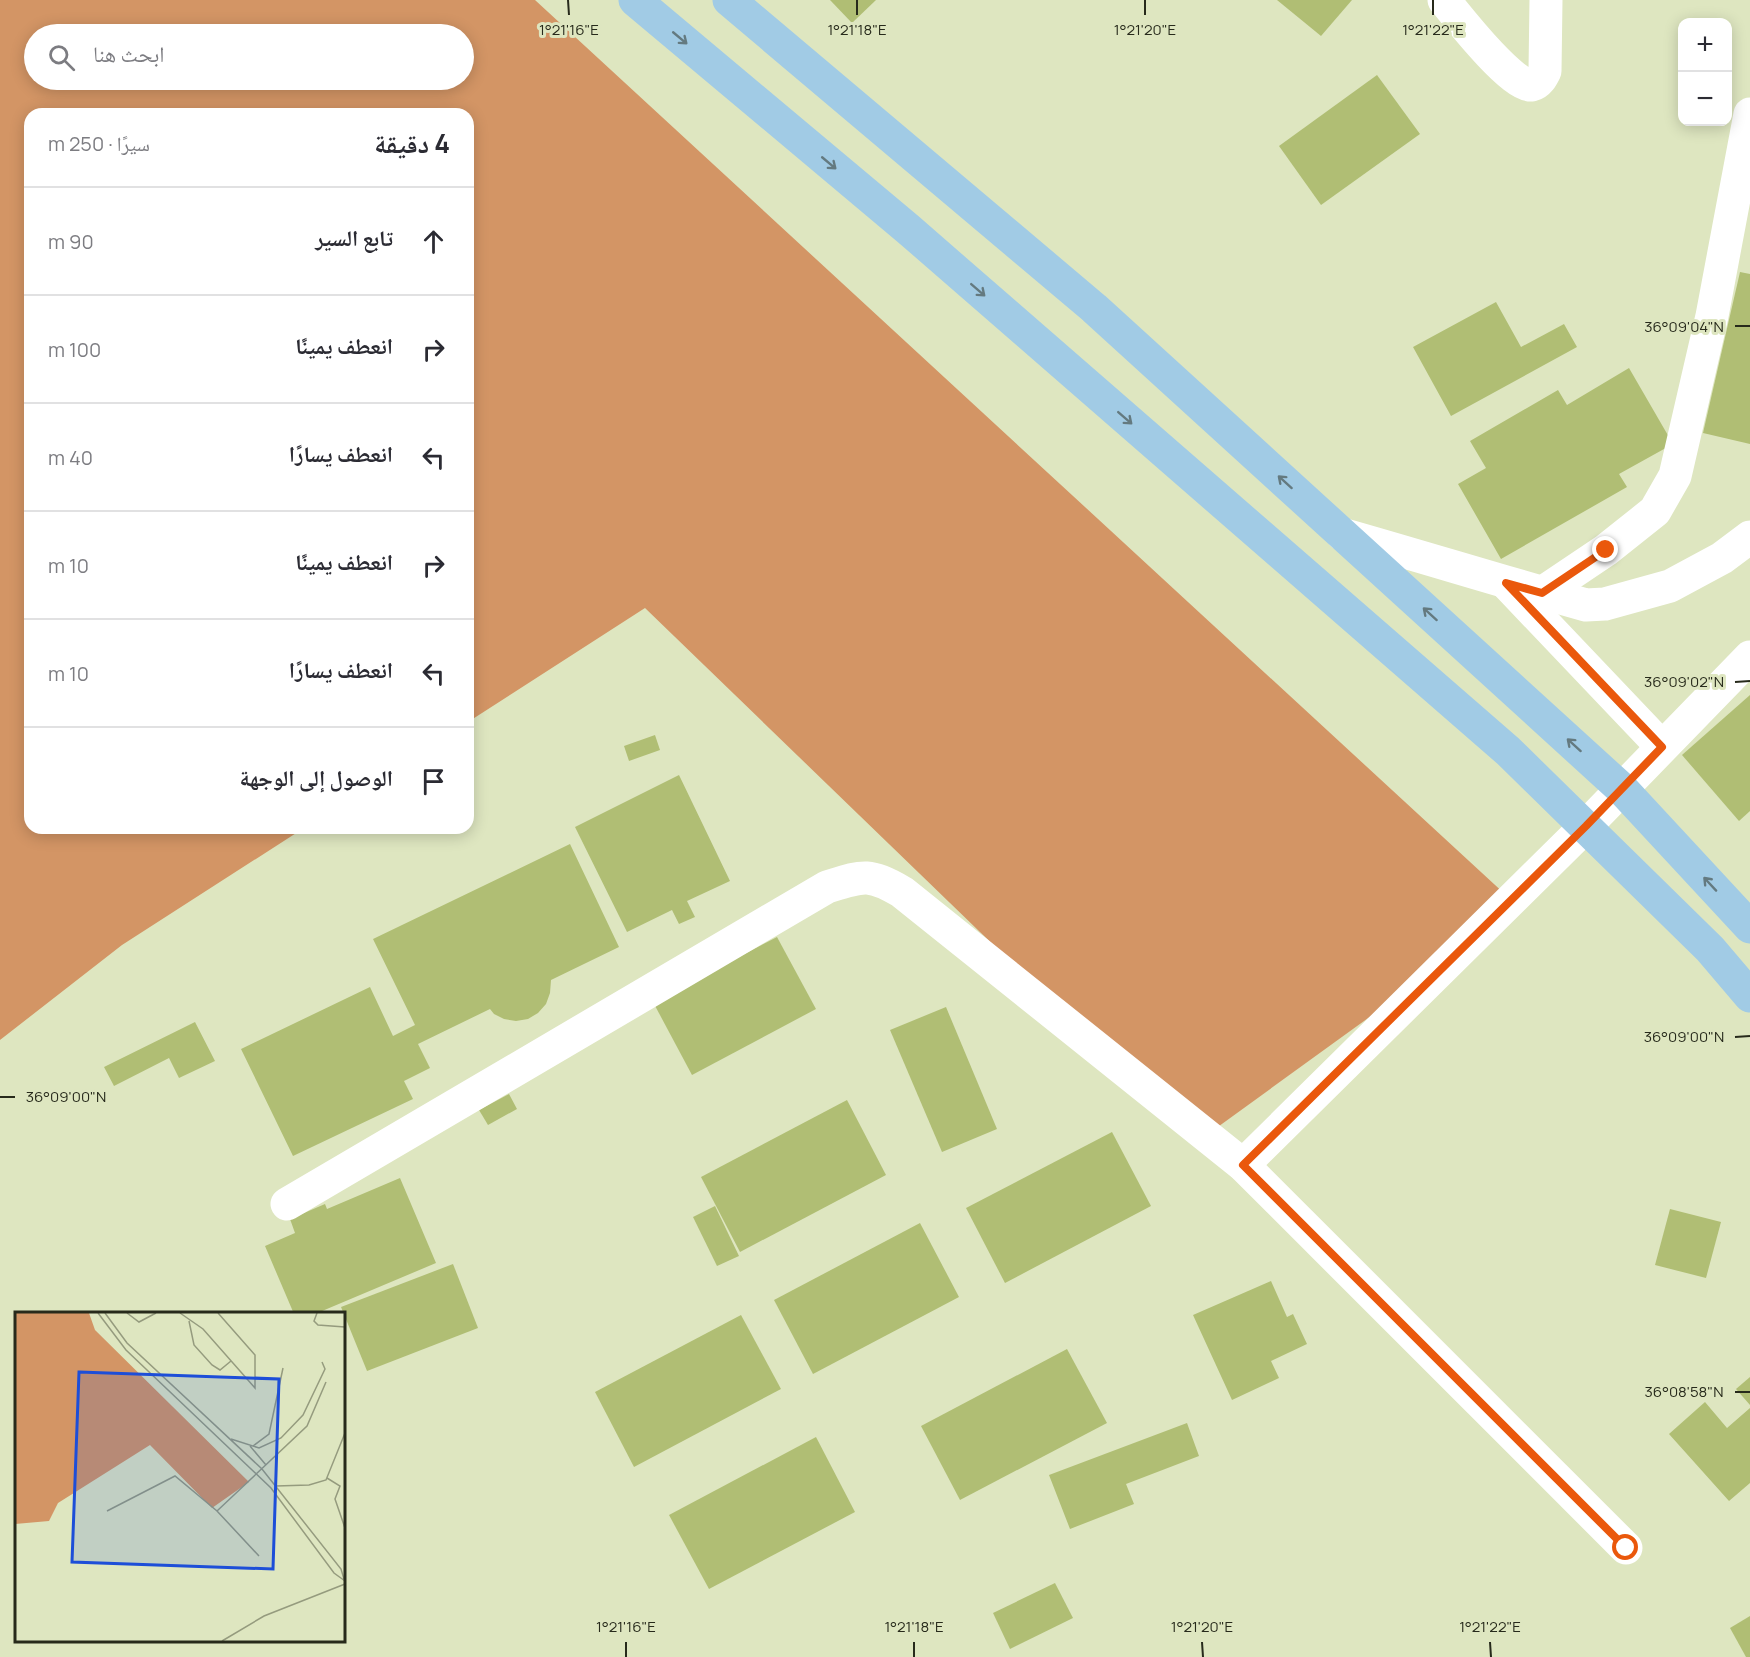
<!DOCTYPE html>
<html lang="ar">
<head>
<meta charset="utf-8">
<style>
  :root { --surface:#fff; --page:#f7f7f7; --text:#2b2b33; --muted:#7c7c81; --line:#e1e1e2 }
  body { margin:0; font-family:Manrope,"Noto Naskh Arabic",sans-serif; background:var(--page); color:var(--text); direction:rtl }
  .controls { position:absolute; right:18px; top:18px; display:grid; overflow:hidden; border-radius:12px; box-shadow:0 3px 15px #0003 }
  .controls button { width:54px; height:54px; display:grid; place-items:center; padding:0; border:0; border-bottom:2px solid var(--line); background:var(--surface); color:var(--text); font:30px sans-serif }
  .stop { position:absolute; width:18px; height:18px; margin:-14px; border:4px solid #ea580c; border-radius:50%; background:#fff }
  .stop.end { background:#ea580c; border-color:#fff; box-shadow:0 2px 6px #0008 }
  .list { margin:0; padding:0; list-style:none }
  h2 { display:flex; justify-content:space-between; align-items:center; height:78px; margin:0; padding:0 24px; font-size:26px }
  h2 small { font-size:20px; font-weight:400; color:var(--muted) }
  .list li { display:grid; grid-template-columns:39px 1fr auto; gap:18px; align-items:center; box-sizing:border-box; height:108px; padding:0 24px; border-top:2px solid var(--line) }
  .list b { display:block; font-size:22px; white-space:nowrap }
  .list em { font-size:20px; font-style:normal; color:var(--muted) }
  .icon { flex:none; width:33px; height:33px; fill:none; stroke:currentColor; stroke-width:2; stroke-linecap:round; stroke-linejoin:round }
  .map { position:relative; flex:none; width:1750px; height:1657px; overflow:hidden; direction:ltr }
  .search { position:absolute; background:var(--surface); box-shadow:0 3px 15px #0003; left:24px; top:24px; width:450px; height:66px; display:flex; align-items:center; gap:15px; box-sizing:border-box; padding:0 21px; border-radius:33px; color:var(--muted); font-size:22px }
  .panel { position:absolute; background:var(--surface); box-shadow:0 3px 15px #0003; left:24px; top:108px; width:450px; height:726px; border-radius:18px; direction:rtl }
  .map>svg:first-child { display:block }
  .forest { fill:#d39565; fill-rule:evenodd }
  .building { fill:#b0be74 }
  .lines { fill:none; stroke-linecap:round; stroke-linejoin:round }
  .minor { stroke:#fff; stroke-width:33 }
  .major { stroke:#a1cbe5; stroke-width:33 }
  .oneway { stroke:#647a80 }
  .route { stroke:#ea580c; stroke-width:8 }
  .ticks { fill:none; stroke:#272a1b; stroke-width:2 }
  .inset-road { fill:none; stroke:#959b7e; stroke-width:1.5 }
  .view { fill:#1d4ed8; fill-opacity:0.15; stroke:#1d4ed8; stroke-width:3 }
  .inset-edge { fill:none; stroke:#272a1b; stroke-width:3 }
  .ticks-label { font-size:15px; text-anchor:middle; fill:#272a1b; stroke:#dee6c0; stroke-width:6; stroke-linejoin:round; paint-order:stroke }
</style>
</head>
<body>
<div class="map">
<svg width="1750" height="1657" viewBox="0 0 1750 1657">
  <rect width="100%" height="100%" fill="#dee6c0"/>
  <path class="forest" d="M0,0H535L1520,908L1197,1142L645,608L468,722V114H30V828H304L122,945L0,1040ZM34,34H464V80H34Z"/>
  <g class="building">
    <path d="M830,0H876L852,23Z"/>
    <path d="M1277,0H1352L1321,36Z"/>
    <path d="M1377,75L1420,134L1321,205L1279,146Z"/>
    <path d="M1740,272L1750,274V444L1703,433Z"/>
    <path d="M1496,302L1521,347L1564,324L1577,347L1451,416L1413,347Z"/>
    <path d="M1629,368L1673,444L1619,474L1627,487L1501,559L1458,484L1486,468L1470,441L1558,390L1567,405Z"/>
    <path d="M1750,695V811L1739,821L1682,755Z"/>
    <path d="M655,735L660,750L629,761L624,746Z"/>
    <path d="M679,775L730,881L687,901L695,917L679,924L672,910L627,932L575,827Z"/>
    <path d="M570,844L619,947L551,980L550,993L546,1004L538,1013L528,1019L516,1021L504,1019L494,1014L490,1009L418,1044L430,1068L404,1081L413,1099L293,1156L241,1049L370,987L393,1036L415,1025L373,939Z"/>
    <path d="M777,937L816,1009L692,1075L653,1002Z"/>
    <path d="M946,1007L997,1129L942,1152L890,1030Z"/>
    <path d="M195,1022L215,1061L179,1078L169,1058L114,1086L104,1067Z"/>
    <path d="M509,1094L517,1109L488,1125L479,1110Z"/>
    <path d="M847,1100L886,1175L740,1252L701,1177Z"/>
    <path d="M1112,1132L1151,1206L1005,1283L966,1208Z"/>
    <path d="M400,1178L436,1263L315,1314H294L265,1246L295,1233L290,1219L325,1204L327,1209Z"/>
    <path d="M715,1206L739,1256L717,1266L693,1217Z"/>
    <path d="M1670,1209L1721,1222L1706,1278L1655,1265Z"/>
    <path d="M920,1223L959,1297L813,1374L774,1300Z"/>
    <path d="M453,1264L478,1328L367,1371L341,1307Z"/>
    <path d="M1271,1281L1287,1317L1293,1314L1307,1344L1271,1361L1279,1378L1232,1400L1193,1315Z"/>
    <path d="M741,1315L781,1389L634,1467L595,1392Z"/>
    <path d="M1067,1349L1107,1423L960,1500L921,1426Z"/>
    <path d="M1750,1377V1405L1736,1389Z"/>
    <path d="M1705,1402L1727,1428L1750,1408V1483L1729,1501L1669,1434Z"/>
    <path d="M1187,1423L1199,1456L1126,1484L1134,1504L1070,1529L1049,1475Z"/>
    <path d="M816,1437L855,1512L709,1589L669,1515Z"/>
    <path d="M1055,1583L1073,1618L1010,1649L993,1613Z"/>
    <path d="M1750,1616V1657H1746L1730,1628Z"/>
  </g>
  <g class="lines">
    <g class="minor">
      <path d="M1444,0C1457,16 1513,88 1532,85C1539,83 1542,77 1545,71L1546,0"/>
      <path d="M1342,534C1423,557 1504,582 1586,605L1605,604L1670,586L1722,558L1750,537"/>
      <path d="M1506,583L1662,747"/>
      <path d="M1542,593L1606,550L1655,511L1675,476L1712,316L1750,114"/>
      <path d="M1243,1165L1586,826L1750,657"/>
      <path d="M287,1204L827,887C862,876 869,872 902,892L1243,1165L1626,1548"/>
    </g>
    <g class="major">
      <path d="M635,0L908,229L1508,751L1710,949L1750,996"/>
      <path d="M729,0L1094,308L1622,789L1750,927"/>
    </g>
  </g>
  <defs><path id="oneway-shaft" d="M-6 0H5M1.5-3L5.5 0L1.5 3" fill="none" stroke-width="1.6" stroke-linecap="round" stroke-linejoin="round" transform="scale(1.5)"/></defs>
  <g class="oneway">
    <use href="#oneway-shaft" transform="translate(680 38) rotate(40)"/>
    <use href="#oneway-shaft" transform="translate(829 163) rotate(40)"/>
    <use href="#oneway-shaft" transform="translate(978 290) rotate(41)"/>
    <use href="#oneway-shaft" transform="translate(1125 418) rotate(41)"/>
    <use href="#oneway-shaft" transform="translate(1285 482) rotate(-138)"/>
    <use href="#oneway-shaft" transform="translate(1430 614) rotate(-138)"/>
    <use href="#oneway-shaft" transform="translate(1574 745) rotate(-138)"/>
    <use href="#oneway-shaft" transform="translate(1710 884) rotate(-133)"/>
  </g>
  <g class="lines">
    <path class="route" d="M1606,550L1542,593L1506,583L1662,747L1586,826L1243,1165L1626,1548"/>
  </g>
  <path class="ticks" d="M568,0L569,15M857,0V15M1145,0V15M1433,0V15M1735,326H1750M1735,682L1750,681M1735,1037L1750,1036M0,1097H15M1735,1392H1750M626,1642V1657M914,1642V1657M1202,1642L1203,1657M1490,1642L1491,1657"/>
  <g transform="translate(15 1312)">
    <rect width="330" height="330" fill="#dee6c0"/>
    <path d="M0,1H74L80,18L234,170L197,196L135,133L43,191L34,209L0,212Z" fill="#d39565"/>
    <path class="inset-road" d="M83,1L111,38L256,176L319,261L330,269M90,1L112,31L247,157L326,257L329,267M112,1L124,10L141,1M165,1L188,17L240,76V43L203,1M302,1L299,9L303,13L330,15M174,9L179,33L197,53L205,58L216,49M216,127L244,136L266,126L288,103L310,57L307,50M235,134L251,153M238,134L254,122L268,56M312,166L325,174L320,187L330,216M261,174L294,173L311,168L330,121M92,199L160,164L202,199L244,244M202,199L292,114L311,70M207,329L249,304L330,272"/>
    <path class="view" d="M64,60L264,67L258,257L57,250Z"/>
    <rect width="330" height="330" class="inset-edge"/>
  </g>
  <g class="ticks-label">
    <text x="569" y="35">1°21'16"E</text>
    <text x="857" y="35">1°21'18"E</text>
    <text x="1145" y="35">1°21'20"E</text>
    <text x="1433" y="35">1°21'22"E</text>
    <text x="1684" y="332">36°09'04"N</text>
    <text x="1684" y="687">36°09'02"N</text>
    <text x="1684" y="1042">36°09'00"N</text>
    <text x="66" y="1102">36°09'00"N</text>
    <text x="1684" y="1397">36°08'58"N</text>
    <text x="626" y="1632">1°21'16"E</text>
    <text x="914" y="1632">1°21'18"E</text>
    <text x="1202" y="1632">1°21'20"E</text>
    <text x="1490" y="1632">1°21'22"E</text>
  </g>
</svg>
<div class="controls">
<button>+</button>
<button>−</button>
</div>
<div class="stop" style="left:1626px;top:1548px"></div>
<div class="stop end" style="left:1606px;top:550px"></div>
<div class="search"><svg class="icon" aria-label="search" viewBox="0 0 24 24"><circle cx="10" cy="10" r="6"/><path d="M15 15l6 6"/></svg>ابحث هنا</div>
<section class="panel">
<h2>4 دقيقة<small>سيرًا · 250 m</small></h2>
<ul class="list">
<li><svg class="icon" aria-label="ahead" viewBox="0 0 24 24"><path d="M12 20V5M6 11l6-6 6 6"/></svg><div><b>تابع السير</b></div><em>90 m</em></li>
<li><svg class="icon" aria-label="right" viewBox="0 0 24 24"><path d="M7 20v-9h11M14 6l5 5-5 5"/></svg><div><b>انعطف يمينًا</b></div><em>100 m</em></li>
<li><svg class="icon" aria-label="left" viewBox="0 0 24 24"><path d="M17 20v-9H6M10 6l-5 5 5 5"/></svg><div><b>انعطف يسارًا</b></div><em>40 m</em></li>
<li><svg class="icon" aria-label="right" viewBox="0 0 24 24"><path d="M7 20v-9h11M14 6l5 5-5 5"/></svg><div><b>انعطف يمينًا</b></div><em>10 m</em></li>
<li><svg class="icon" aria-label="left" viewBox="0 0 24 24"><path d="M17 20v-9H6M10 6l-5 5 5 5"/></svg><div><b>انعطف يسارًا</b></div><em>10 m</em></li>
<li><svg class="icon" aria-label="arrive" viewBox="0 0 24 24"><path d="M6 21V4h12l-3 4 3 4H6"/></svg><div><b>الوصول إلى الوجهة</b></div></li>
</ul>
</section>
</div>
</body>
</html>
